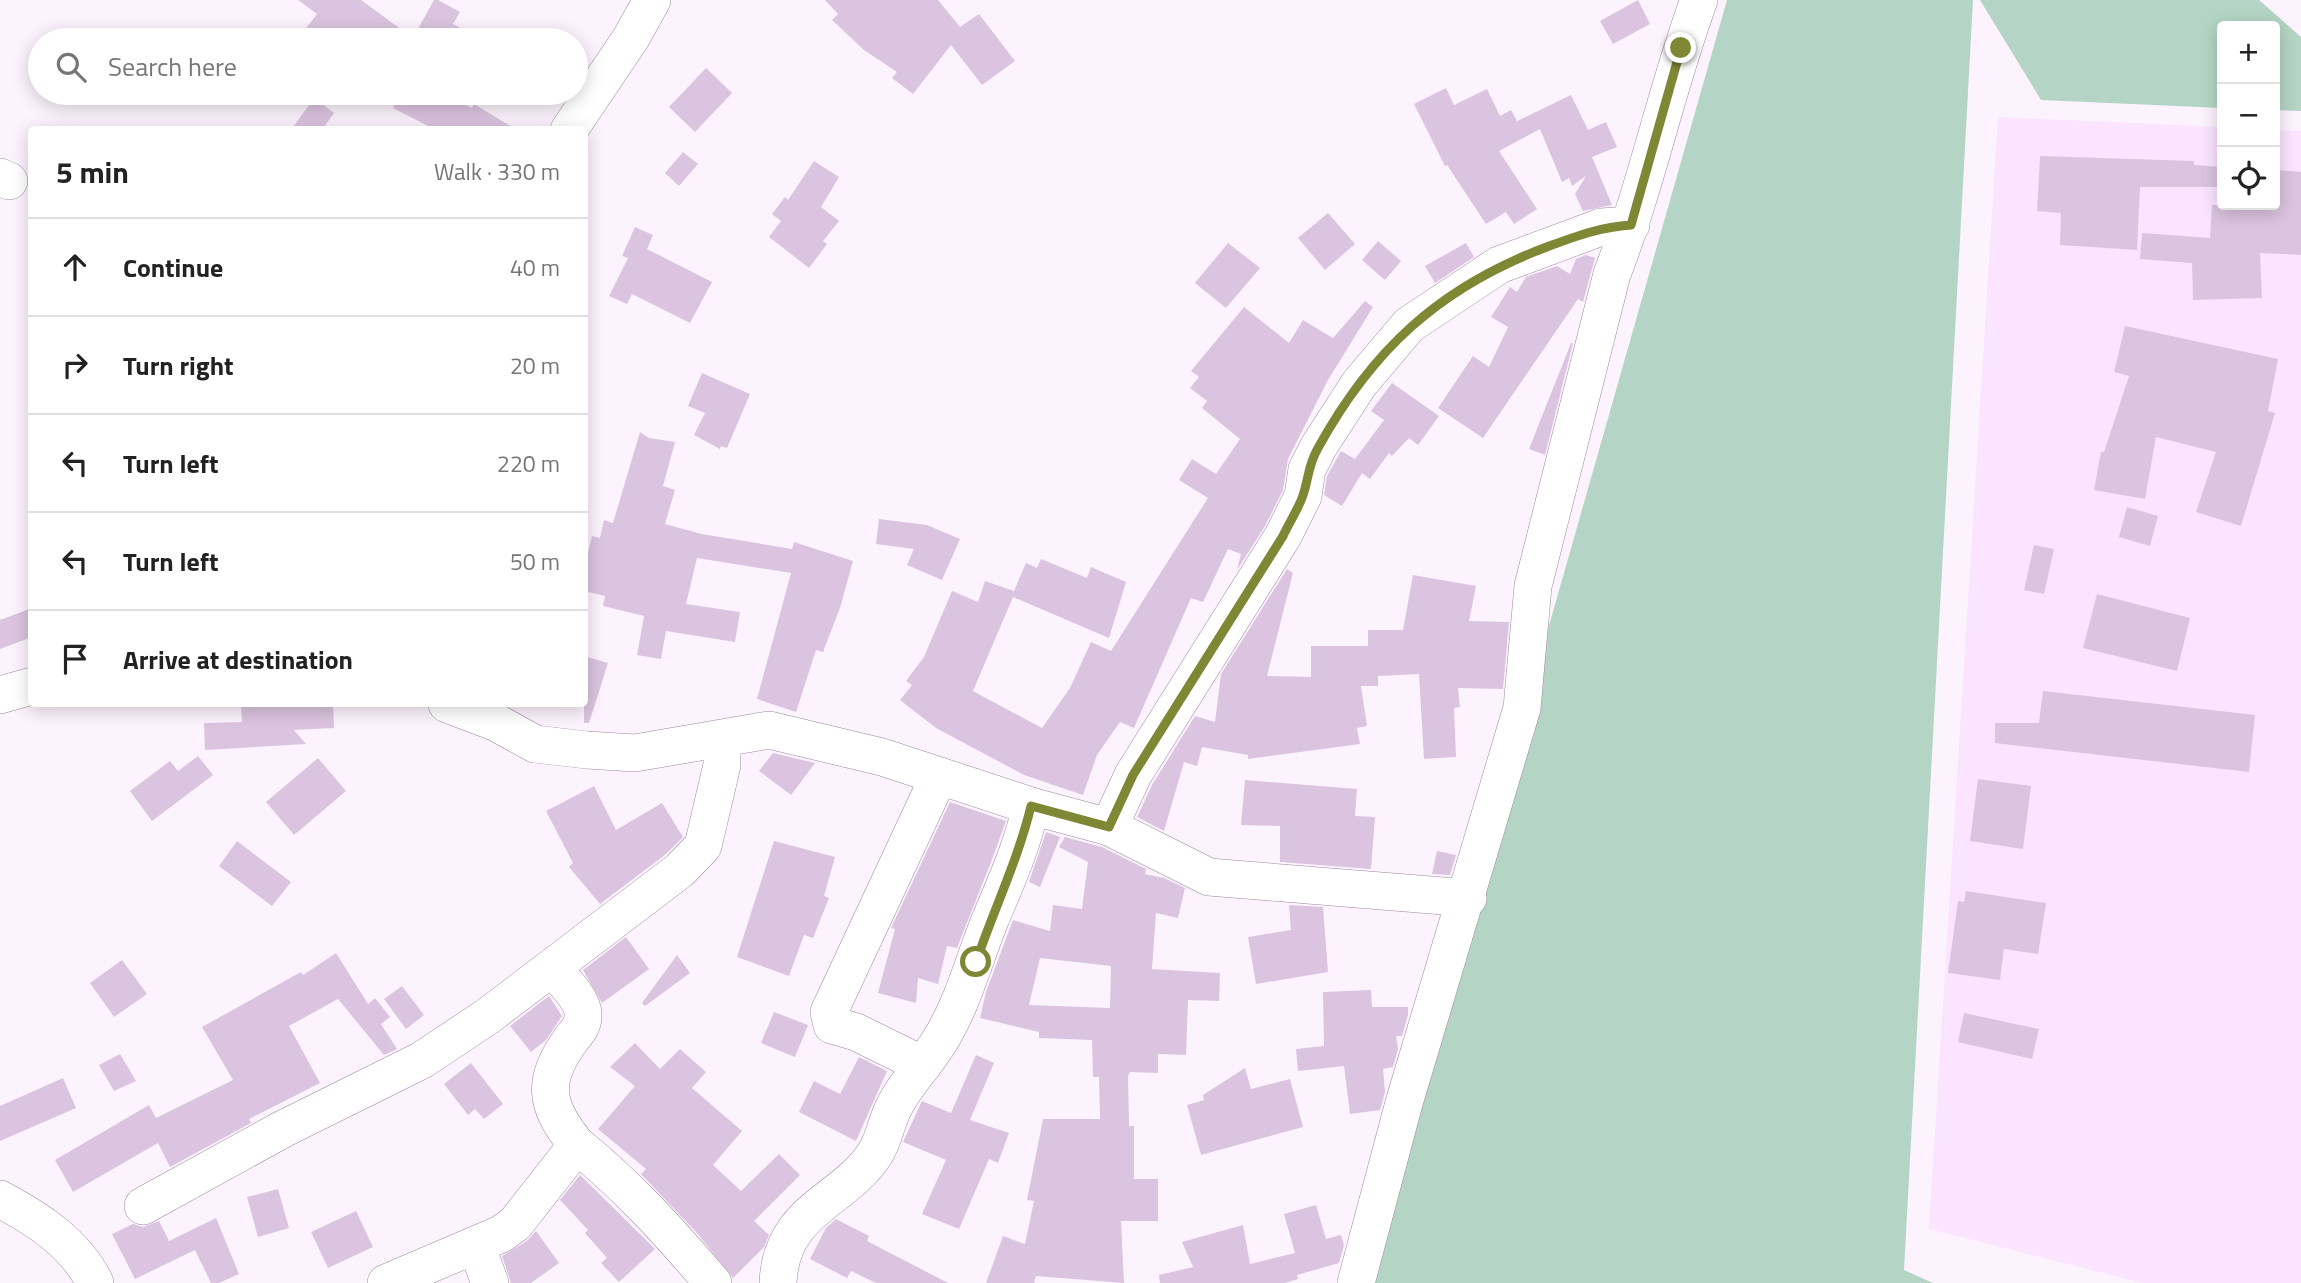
<!DOCTYPE html>
<html lang="en">
<head>
<meta charset="utf-8">
<style>
  :root { --surface:#fff; --page:#f2f2f2; --text:#222; --muted:#767676; --line:#e0e0e0 }
  body { margin:0; font-family:"Titillium Web",sans-serif; background:var(--page); color:var(--text) }
  .controls { position:absolute; right:21px; top:21px; display:grid; overflow:hidden; border-radius:7px; box-shadow:0 4px 18px #0003 }
  .controls button { width:63px; height:63px; display:grid; place-items:center; padding:0; border:0; border-bottom:2px solid var(--line); background:var(--surface); color:var(--text); font:35px sans-serif }
  .stop { position:absolute; width:21px; height:21px; margin:-16px; border:5px solid #7e8734; border-radius:50%; background:#fff }
  .stop.end { background:#7e8734; border-color:#fff; box-shadow:0 2px 7px #0008 }
  .list { margin:0; padding:0; list-style:none }
  h2 { display:flex; justify-content:space-between; align-items:center; height:91px; margin:0; padding:0 28px; font-size:30px }
  h2 small { font-size:23px; font-weight:400; color:var(--muted) }
  .list li { display:grid; grid-template-columns:46px 1fr auto; gap:21px; align-items:center; box-sizing:border-box; height:98px; padding:0 28px; border-top:2px solid var(--line) }
  .list b { display:block; font-size:26px; white-space:nowrap }
  .list em { font-size:23px; font-style:normal; color:var(--muted) }
  .icon { flex:none; width:38px; height:38px; fill:none; stroke:currentColor; stroke-width:2; stroke-linecap:round; stroke-linejoin:round }
  .map { position:relative; flex:none; width:2301px; height:1283px; overflow:hidden }
  .search { position:absolute; background:var(--surface); box-shadow:0 4px 18px #0003; left:28px; top:28px; width:560px; height:77px; display:flex; align-items:center; gap:18px; box-sizing:border-box; padding:0 24px; border-radius:38px; color:var(--muted); font-size:26px }
  .panel { position:absolute; background:var(--surface); box-shadow:0 4px 18px #0003; left:28px; top:126px; width:560px; height:581px; border-radius:7px }
  .map>svg:first-child { display:block }
  .built { fill:#fbe4ff }
  .green { fill:#b4d5c5 }
  .building { fill:#dbc4df; fill-rule:evenodd }
  .lines { fill:none; stroke-linecap:round; stroke-linejoin:round }
  .minor-casing { stroke:#9e88a1; stroke-width:38 }
  .minor { stroke:#fff; stroke-width:37 }
  .route { stroke:#7e8734; stroke-width:9 }
</style>
</head>
<body>
<div class="map">
<svg width="2301" height="1283" viewBox="0 0 2301 1283">
  <rect width="100%" height="100%" fill="#fdf3fe"/>
  <path class="built" d="M1998,117L2222,127V205H2275V130L2301,131V1283H2143L1929,1229Z"/>
  <g class="green">
    <path d="M1727,0H1973L1904,1270L1933,1283H1362Z"/>
    <path d="M1980,0H2259L2301,37V111L2275,110V26H2222V108L2041,100Z"/>
  </g>
  <g class="building">
    <path d="M298,0H361L413,38L434,0H438L460,12L453,24L483,40H297L317,14Z"/>
    <path d="M825,0H938L960,27L979,14L1015,61L982,85L951,45L913,94L892,78L897,72L864,50L832,20L838,14Z"/>
    <path d="M1638,0L1650,24L1613,44L1600,21Z"/>
    <path d="M706,68L732,93L695,132L669,107Z"/>
    <path d="M1446,88L1454,105L1487,89L1500,116L1511,110L1517,121L1571,95L1588,130L1606,122L1617,147L1592,157L1612,205L1583,211L1575,194L1586,176L1572,186L1569,178L1562,182L1540,129L1499,151L1537,209L1514,224L1506,212L1486,224L1447,165L1445,166L1414,104Z"/>
    <path d="M401,93H442L472,108L474,104L517,130H436L393,108Z"/>
    <path d="M314,98L334,113L322,130H291Z"/>
    <path d="M683,152L698,164L679,186L665,173Z"/>
    <path d="M2040,156L2194,161V165L2222,167V187H2140L2137,250L2060,245L2061,213L2037,211Z"/>
    <path d="M814,161L839,177L821,207L839,221L823,241L827,244L809,268L769,237L781,221L772,214L785,197L788,200Z"/>
    <path d="M2275,170L2301,172V255L2260,253L2262,298L2193,300L2192,263L2140,259L2142,233L2210,238L2212,205H2275Z"/>
    <path d="M1328,213L1355,244L1325,270L1298,238Z"/>
    <path d="M635,227L653,235L647,249L712,282L690,323L632,294L627,304L609,296L628,258L622,256Z"/>
    <path d="M1378,241L1401,261L1385,280L1362,260Z"/>
    <path d="M1228,243L1260,268L1226,308L1195,283Z"/>
    <path d="M1466,243L1474,257L1435,283L1425,266Z"/>
    <path d="M1586,255L1595,258L1583,302L1578,299L1483,438L1438,408L1473,356L1489,367L1508,327L1491,317L1510,287L1517,292L1526,277L1557,266L1570,274L1576,259Z"/>
    <path d="M1365,301L1373,307L1328,380L1288,459L1283,490L1265,526L1237,570L1241,554L1228,549L1203,602L1191,598L1134,728L1120,722L1097,755L1083,795L1024,775L936,728L900,700L912,685L906,681L924,657L952,591L978,602L985,581L1014,591L1026,563L1037,568L1041,559L1087,578L1091,567L1126,582L1109,638L1013,597L973,691L1042,728L1070,688L1091,642L1111,651L1208,498L1179,480L1192,459L1216,474L1240,439L1202,408L1207,401L1190,388L1199,377L1191,371L1244,307L1289,343L1303,320L1333,338Z"/>
    <path d="M2125,326L2278,359L2268,411L2275,413L2241,526L2196,512L2216,452L2156,437L2145,499L2094,490L2101,452H2104L2129,376L2114,372Z"/>
    <path d="M1571,343H1573L1545,455L1529,449Z"/>
    <path d="M702,373L750,394L727,448L721,446L720,449L694,435L705,413L688,406Z"/>
    <path d="M1392,383L1439,416L1418,445L1409,438L1392,456L1389,453L1370,479L1362,473L1342,506L1324,495L1327,476L1341,451L1355,459L1384,420L1371,411Z"/>
    <path d="M640,432L649,438L675,442L663,486L675,490L665,524L702,534L792,549L794,542L853,561L840,608L823,652L816,650L796,712L757,699L791,573L697,558L686,604L740,612L735,642L666,631L661,659L637,655L644,616L603,606L605,596L584,591V569L592,536L600,538L604,520L613,523Z"/>
    <path d="M2127,507L2158,516L2150,546L2119,537Z"/>
    <path d="M879,519L927,525L960,539L942,580L907,565L914,549L876,544Z"/>
    <path d="M2034,545L2054,549L2044,594L2024,590Z"/>
    <path d="M1287,569L1293,573L1267,676L1311,677V646H1368V630H1403L1413,575L1476,586L1469,621L1509,622L1503,689L1458,688L1460,707L1454,708L1456,757L1424,759L1419,674L1378,676V686H1361L1367,726L1357,728L1360,744L1248,759V755L1202,747L1197,766L1184,762L1164,831L1137,817L1152,785L1195,716L1215,722L1221,674Z"/>
    <path d="M2097,594L2190,618L2177,671L2083,648Z"/>
    <path d="M32,608V637L0,649V620Z"/>
    <path d="M584,656L608,663L589,723H584Z"/>
    <path d="M2043,691L2255,715L2249,772L1995,743V723H2039Z"/>
    <path d="M241,704H333L334,728L294,730L306,744L205,750L204,723L242,722Z"/>
    <path d="M773,753L815,763L791,795L759,771Z"/>
    <path d="M198,756L213,775L152,821L130,791L170,761L178,771Z"/>
    <path d="M318,758L346,791L294,835L266,802Z"/>
    <path d="M1978,779L2031,786L2023,849L1970,841Z"/>
    <path d="M1245,780L1357,789L1355,816L1375,817L1371,869L1280,862V826L1241,825Z"/>
    <path d="M594,786L616,830L662,803L683,837L666,854L600,904L569,867L573,863L546,811Z"/>
    <path d="M950,802L1006,821L993,857L957,948L947,946L938,984L918,978L916,1003L878,993L895,929L891,928Z"/>
    <path d="M1046,832L1060,837L1040,887L1029,882Z"/>
    <path d="M1065,837L1102,847L1146,869L1145,874L1164,878L1185,888L1178,918L1156,913L1152,969L1220,973L1219,1001L1188,1000L1186,1055L1158,1054V1073L1130,1072L1128,1076L1129,1126H1134V1179H1158V1221H1121L1124,1283L1036,1276L1034,1283H986L1003,1236L1025,1244L1034,1201L1027,1200L1043,1119H1100L1099,1077H1093L1092,1040L1039,1038V1032L980,1018L986,992L1013,920L1050,931L1053,905L1082,909L1088,862L1059,847ZM1040,958L1111,966L1110,1008L1029,1005Z"/>
    <path d="M237,841L291,882L272,906L219,866Z"/>
    <path d="M774,841L835,857L824,896L829,898L813,938L804,935L789,976L737,957Z"/>
    <path d="M1437,851L1456,855L1450,875L1432,874Z"/>
    <path d="M1966,891L2046,903L2038,954L2004,949L2000,980L1948,973L1958,901L1964,902Z"/>
    <path d="M1289,905L1323,907L1328,972L1256,984L1248,937L1291,930Z"/>
    <path d="M626,937L649,969L602,1003L583,970Z"/>
    <path d="M336,953L368,1004L375,998L390,1017L381,1024L397,1049L384,1055L338,999L289,1026L320,1083L249,1119L251,1123L170,1167L158,1143L73,1192L55,1160L149,1105L156,1118L233,1080L202,1027L301,972L303,975Z"/>
    <path d="M677,955L690,973L645,1006L642,1003Z"/>
    <path d="M122,960L147,994L114,1017L90,983Z"/>
    <path d="M402,986L424,1015L406,1029L384,999Z"/>
    <path d="M1371,990L1372,1007H1408V1015L1402,1036H1396L1398,1049L1393,1067L1383,1069L1385,1092L1380,1110L1350,1114L1344,1066L1298,1071L1296,1049L1324,1046L1323,992Z"/>
    <path d="M549,996L562,1016L546,1040L531,1052L510,1026Z"/>
    <path d="M774,1012L808,1025L795,1057L761,1043Z"/>
    <path d="M1964,1013L2039,1029L2032,1059L1958,1042Z"/>
    <path d="M635,1043L660,1069L680,1049L706,1072L692,1088L742,1131L713,1165L741,1191L779,1154L800,1175L754,1221L769,1235L764,1247L733,1278L697,1233L641,1174L646,1169L598,1129L635,1086L610,1067Z"/>
    <path d="M120,1054L136,1081L114,1091L99,1065Z"/>
    <path d="M976,1055L994,1063L970,1120L1009,1133L998,1163L989,1159L959,1229L922,1214L946,1160L903,1142L922,1101L951,1113Z"/>
    <path d="M859,1057L887,1071L856,1141L799,1112L814,1081L840,1094Z"/>
    <path d="M471,1063L503,1104L484,1119L475,1109L468,1115L444,1084Z"/>
    <path d="M1245,1068L1251,1089L1290,1079L1303,1127L1201,1155L1187,1105L1204,1100L1203,1095Z"/>
    <path d="M63,1078L76,1108L0,1141V1106Z"/>
    <path d="M580,1175L655,1249L619,1282L601,1263L607,1258L585,1233L588,1230L560,1200Z"/>
    <path d="M278,1189L289,1228L258,1237L247,1197Z"/>
    <path d="M1316,1205L1326,1239L1341,1235L1344,1245L1339,1263L1297,1275L1298,1279L1285,1283H1160L1159,1275L1193,1267L1182,1242L1243,1225L1250,1264L1295,1253L1284,1214Z"/>
    <path d="M356,1211L373,1247L328,1268L311,1232Z"/>
    <path d="M216,1218L239,1274L219,1283H211L195,1250L135,1279L112,1234L133,1224L143,1227L159,1221L169,1241Z"/>
    <path d="M836,1219L869,1236L867,1241L948,1283H876L851,1271L847,1278L810,1259L826,1228Z"/>
    <path d="M536,1231L559,1263L531,1283H511L502,1256L527,1241Z"/>
  </g>
  <g class="lines">
    <g class="minor-casing">
      <g id="minor">
        <path d="M569,130L631,38L652,0"/>
        <path d="M0,177L9,181"/>
        <path d="M0,695L32,686"/>
        <path d="M447,704L497,723L535,744L587,750L635,753L769,730L882,757L1031,806L1109,827L1209,877L1468,898"/>
        <path d="M1109,827L1133,775L1283,536L1303,496L1307,469L1319,446L1359,384L1409,325L1499,265L1601,227L1631,225"/>
        <path d="M923,1065L856,1032L832,1025L829,1012L939,776"/>
        <path d="M577,1145C628,1186 671,1234 713,1283"/>
        <path d="M0,1199C38,1219 76,1244 95,1283"/>
        <path d="M143,1206L283,1129L422,1060L488,1016L680,870L703,846L722,765V740"/>
        <path d="M476,1245L490,1283"/>
        <path d="M386,1283L501,1234L515,1224L577,1145C544,1105 541,1080 572,1038C578,1031 584,1024 583,1014C583,999 562,980 553,968"/>
        <path d="M778,1283C781,1208 845,1202 876,1152C885,1137 887,1118 896,1103C908,1081 926,1063 939,1042C963,1004 973,962 990,920C1006,882 1022,847 1031,806"/>
        <path d="M1356,1283L1404,1103L1522,708L1533,586L1612,274C1647,184 1666,90 1699,0"/>
      </g>
    </g>
    <use href="#minor" class="minor"/>
  </g>
  <g class="lines">
    <path class="route" d="M976,962C994,909 1018,860 1031,806L1109,827L1133,775L1283,536C1289,523 1297,511 1302,498C1309,480 1307,467 1318,448C1372,350 1439,288 1544,248C1574,237 1599,227 1631,225L1681,48"/>
  </g>
</svg>
<div class="controls">
<button>+</button>
<button>−</button>
<button><svg class="icon" aria-label="locate" viewBox="0 0 24 24"><circle cx="12" cy="12" r="6"/><path d="M12 2v4M12 18v4M2 12h4M18 12h4"/></svg></button>
</div>
<div class="stop" style="left:976px;top:962px"></div>
<div class="stop end" style="left:1681px;top:48px"></div>
<div class="search"><svg class="icon" aria-label="search" viewBox="0 0 24 24"><circle cx="10" cy="10" r="6"/><path d="M15 15l6 6"/></svg>Search here</div>
<section class="panel">
<h2>5 min<small>Walk · 330 m</small></h2>
<ul class="list">
<li><svg class="icon" aria-label="ahead" viewBox="0 0 24 24"><path d="M12 20V5M6 11l6-6 6 6"/></svg><div><b>Continue</b></div><em>40 m</em></li>
<li><svg class="icon" aria-label="right" viewBox="0 0 24 24"><path d="M7 20v-9h11M14 6l5 5-5 5"/></svg><div><b>Turn right</b></div><em>20 m</em></li>
<li><svg class="icon" aria-label="left" viewBox="0 0 24 24"><path d="M17 20v-9H6M10 6l-5 5 5 5"/></svg><div><b>Turn left</b></div><em>220 m</em></li>
<li><svg class="icon" aria-label="left" viewBox="0 0 24 24"><path d="M17 20v-9H6M10 6l-5 5 5 5"/></svg><div><b>Turn left</b></div><em>50 m</em></li>
<li><svg class="icon" aria-label="arrive" viewBox="0 0 24 24"><path d="M6 21V4h12l-3 4 3 4H6"/></svg><div><b>Arrive at destination</b></div></li>
</ul>
</section>
</div>
</body>
</html>
